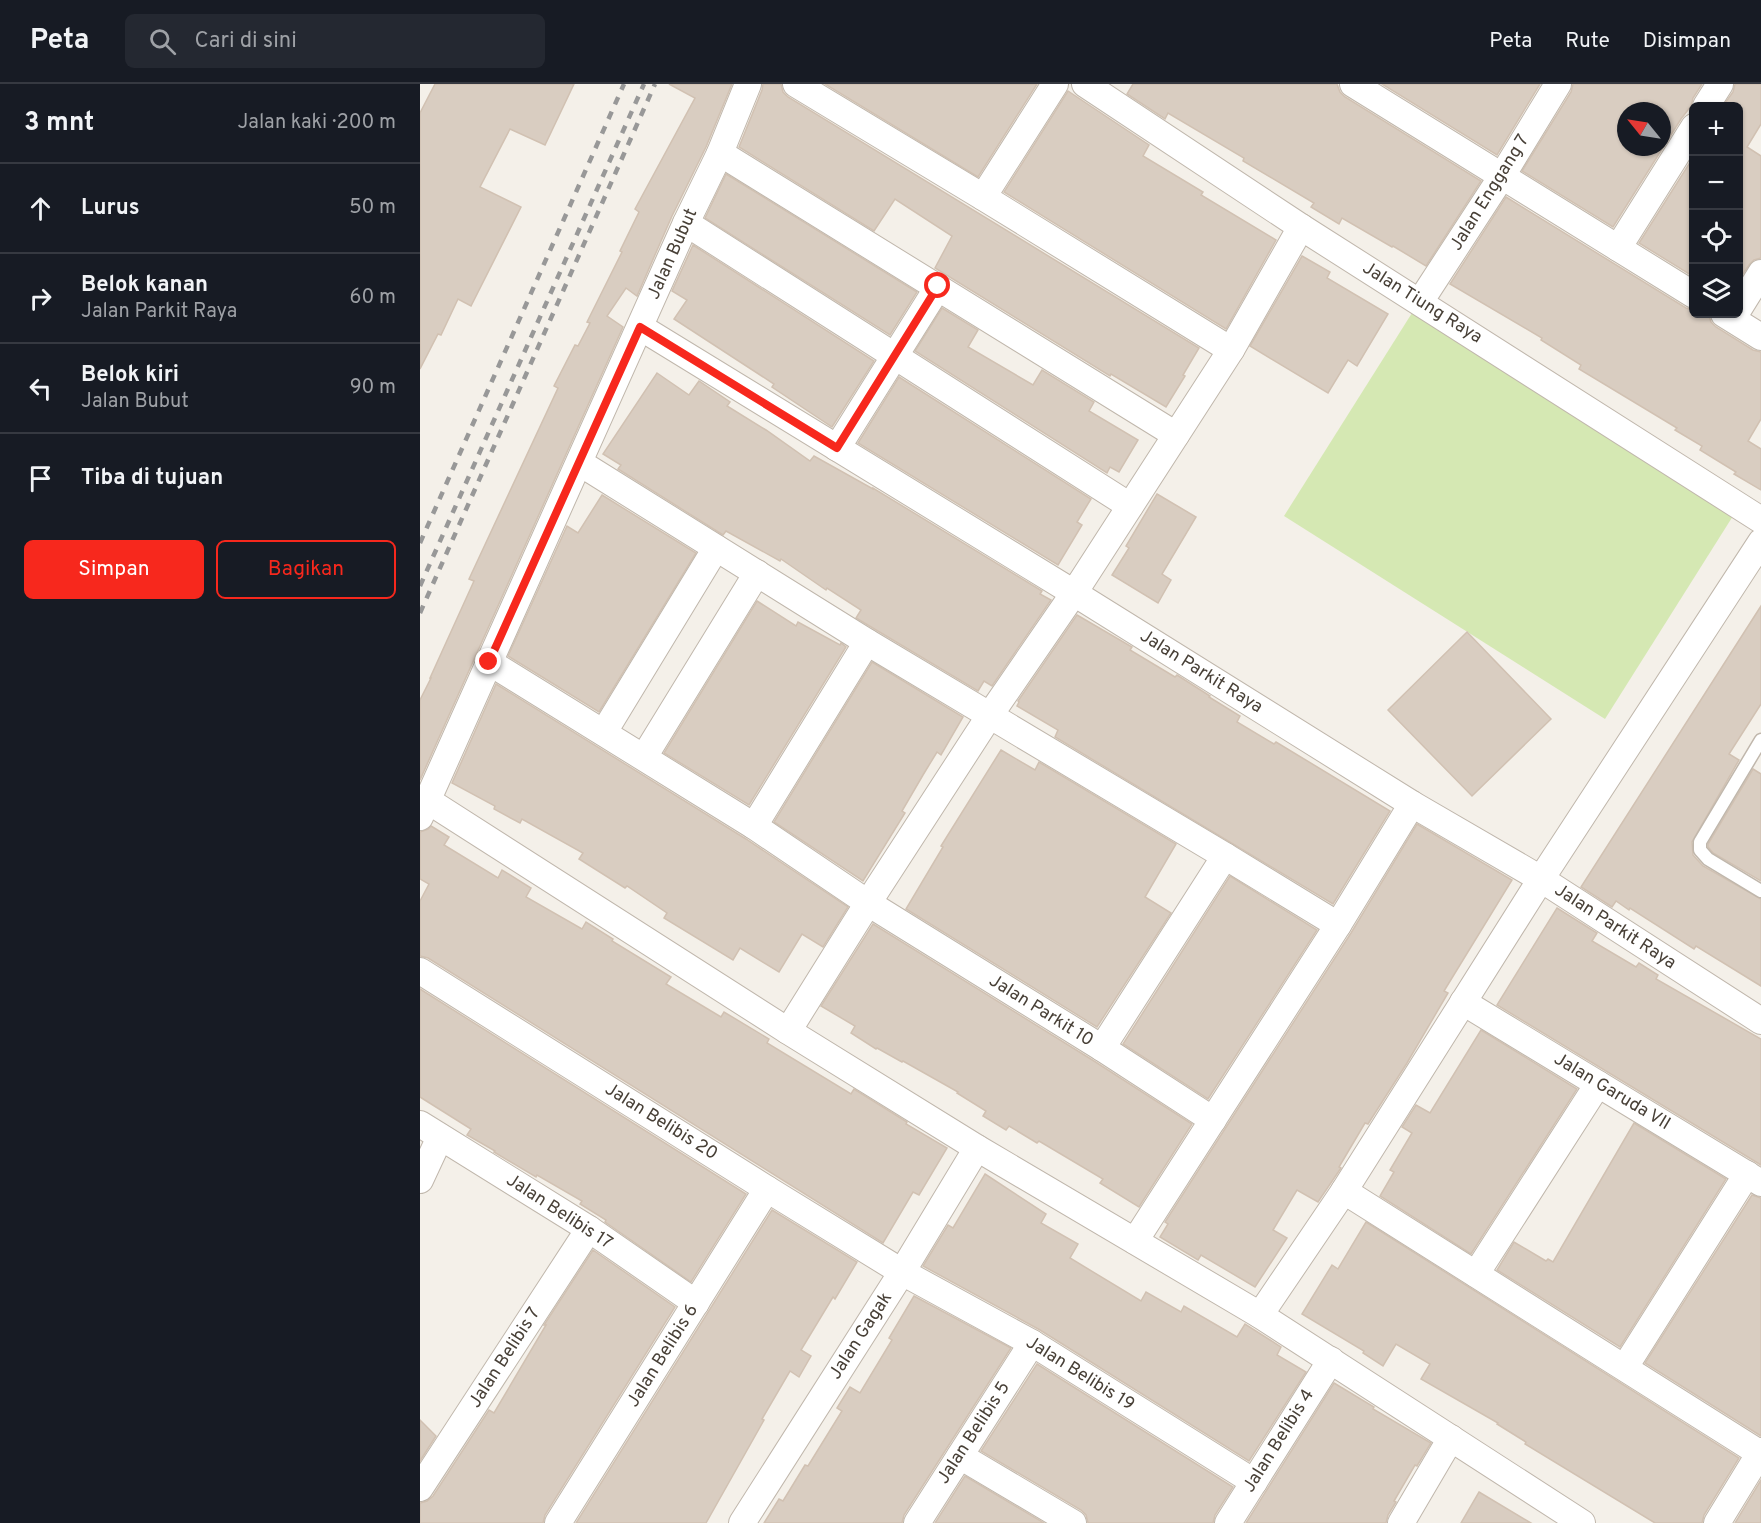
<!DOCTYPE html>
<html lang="id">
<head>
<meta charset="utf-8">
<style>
  :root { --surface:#171b24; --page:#242831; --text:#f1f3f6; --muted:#9ea1a6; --line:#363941; --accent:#f7281d }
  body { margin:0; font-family:Overpass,sans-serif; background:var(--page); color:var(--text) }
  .controls { position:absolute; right:18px; top:18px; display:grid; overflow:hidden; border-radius:9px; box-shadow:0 2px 4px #0004 }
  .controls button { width:54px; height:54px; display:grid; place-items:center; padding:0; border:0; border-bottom:2px solid var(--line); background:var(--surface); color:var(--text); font:30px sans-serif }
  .compass { position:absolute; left:1197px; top:18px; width:54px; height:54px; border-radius:50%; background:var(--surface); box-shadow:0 2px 4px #0004; rotate:300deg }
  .stop { position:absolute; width:18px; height:18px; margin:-14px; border:4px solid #f7281d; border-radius:50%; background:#fff }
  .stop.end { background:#f7281d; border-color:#fff; box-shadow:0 2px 6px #0008 }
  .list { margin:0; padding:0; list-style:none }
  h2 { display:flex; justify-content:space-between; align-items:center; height:78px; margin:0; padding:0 24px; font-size:26px }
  h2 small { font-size:20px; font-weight:400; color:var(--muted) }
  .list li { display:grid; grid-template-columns:39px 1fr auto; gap:18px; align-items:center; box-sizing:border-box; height:90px; padding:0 24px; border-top:2px solid var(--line) }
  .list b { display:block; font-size:22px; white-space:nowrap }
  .list p { margin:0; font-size:20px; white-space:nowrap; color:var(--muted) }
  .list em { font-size:20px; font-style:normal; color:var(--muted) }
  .actions { display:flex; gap:12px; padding:18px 24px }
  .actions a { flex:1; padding:14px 0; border:2px solid var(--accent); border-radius:9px; text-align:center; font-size:21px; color:var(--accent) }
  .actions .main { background:var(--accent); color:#fff }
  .icon { flex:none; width:33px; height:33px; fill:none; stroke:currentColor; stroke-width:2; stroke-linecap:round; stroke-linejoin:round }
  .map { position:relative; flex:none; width:1341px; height:1439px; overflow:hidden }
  header { display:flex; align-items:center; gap:36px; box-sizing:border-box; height:84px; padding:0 30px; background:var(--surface); border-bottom:2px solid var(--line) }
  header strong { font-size:28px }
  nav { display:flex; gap:33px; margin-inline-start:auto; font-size:21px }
  .search { width:420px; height:54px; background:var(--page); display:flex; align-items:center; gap:15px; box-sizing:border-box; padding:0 21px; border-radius:9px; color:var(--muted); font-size:22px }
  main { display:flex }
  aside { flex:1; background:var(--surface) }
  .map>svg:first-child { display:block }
  .green { fill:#d5e8b3 }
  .building { fill:#d9cdc1; stroke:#d1c1b2; stroke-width:1.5; fill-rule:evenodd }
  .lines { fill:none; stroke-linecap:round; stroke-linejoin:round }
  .service-casing { stroke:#c0b7ac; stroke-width:15 }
  .minor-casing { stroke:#c0b7ac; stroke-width:28 }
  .service { stroke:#fff; stroke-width:12 }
  .minor { stroke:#fff; stroke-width:26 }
  .rail { stroke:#989898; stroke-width:4.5; stroke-dasharray:8 8; stroke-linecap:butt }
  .route { stroke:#f7281d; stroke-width:8 }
  .labels { text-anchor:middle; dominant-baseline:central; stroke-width:4.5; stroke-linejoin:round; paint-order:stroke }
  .street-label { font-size:18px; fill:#484037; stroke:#fff }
</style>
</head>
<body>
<header>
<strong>Peta</strong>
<div class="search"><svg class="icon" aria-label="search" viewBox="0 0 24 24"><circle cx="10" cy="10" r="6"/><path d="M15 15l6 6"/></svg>Cari di sini</div>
<nav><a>Peta</a><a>Rute</a><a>Disimpan</a></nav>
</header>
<main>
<aside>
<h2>3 mnt<small>Jalan kaki · 200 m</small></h2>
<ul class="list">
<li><svg class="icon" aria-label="ahead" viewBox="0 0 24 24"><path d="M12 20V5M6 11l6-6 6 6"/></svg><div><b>Lurus</b></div><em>50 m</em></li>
<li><svg class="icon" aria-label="right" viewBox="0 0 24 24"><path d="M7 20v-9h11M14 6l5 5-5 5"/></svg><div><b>Belok kanan</b><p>Jalan Parkit Raya</p></div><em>60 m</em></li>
<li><svg class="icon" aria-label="left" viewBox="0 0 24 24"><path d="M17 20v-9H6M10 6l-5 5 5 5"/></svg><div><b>Belok kiri</b><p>Jalan Bubut</p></div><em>90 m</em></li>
<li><svg class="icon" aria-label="arrive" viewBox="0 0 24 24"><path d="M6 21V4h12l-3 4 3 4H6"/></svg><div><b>Tiba di tujuan</b></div></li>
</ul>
<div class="actions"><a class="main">Simpan</a><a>Bagikan</a></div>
</aside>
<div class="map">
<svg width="1341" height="1439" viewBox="0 0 1341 1439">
  <rect width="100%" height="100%" fill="#f4f0e9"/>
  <path class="green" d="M992,229L1313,432L1185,635L864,432Z"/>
  <g class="building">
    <path d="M15,0H154L125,61L90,45L60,103L101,123L51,222L38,215L21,251L18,250L0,285V29Z"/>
    <path d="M249,0H312L286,63L252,132L217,212L206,204L187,232L203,243L0,696V616L11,594H10L54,497L49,495L138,304L134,302L155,261L158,262L170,239L167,238L202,168L200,167L219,128L215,125L275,14Z"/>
    <path d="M343,0H361L363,8L368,13L779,264L763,291L765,292L746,323L691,290L690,292L515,184L532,152L475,115L454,147L319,63L342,6Z"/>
    <path d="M405,0H617L558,93Z"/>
    <path d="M713,0H917L920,8L925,13L1061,97L1006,182L973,162L972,163L922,134L919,140L891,123L894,119L823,77L824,74L748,29L745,35L707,10Z"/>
    <path d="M962,0H1120L1077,71Z"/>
    <path d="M1153,0H1282L1273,14L1271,22L1261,35L1193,143L1102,87L1151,8ZM1206,27H1242V63H1206Z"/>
    <path d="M1315,0H1341V40L1327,63L1341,72V174L1334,176L1329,181L1318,197V22H1303L1313,8Z"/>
    <path d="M648,7L729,61L723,72L783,108L781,111L856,156L806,245L584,108Z"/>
    <path d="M1274,72V193L1219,159Z"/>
    <path d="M306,90L497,208L470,251L285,134Z"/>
    <path d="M1086,113L1266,224L1274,226V230H1286L1289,232L1291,238L1296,243L1333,266L1341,268V335L1328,357L1341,365V406L1314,390L1316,388L1280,366L1282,362L1255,346L1257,344L1159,285L1161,281L1121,256L1122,254L1030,200Z"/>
    <path d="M273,161L454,277L412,343L352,303L354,300L254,235L267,216L252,207Z"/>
    <path d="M882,172L910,188L907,194L968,230L937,282L928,276L908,309L830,262Z"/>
    <path d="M522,224L558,246L548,263L613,301L622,286L674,318L669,327L718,356L699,388L690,383L687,389L495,267Z"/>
    <path d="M237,289L269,311L279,297L310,318L307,322L346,346L390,377L394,372L453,405V404L622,507L620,510L631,516L572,602L564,597L558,607L436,534L441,526L407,504L406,506L361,475L360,477L306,447L303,451L198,385L201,381L183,370Z"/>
    <path d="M479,293L671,415L657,438L662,441L638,481L438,359Z"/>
    <path d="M737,410L776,433L742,490L751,496L738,519L692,491L709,464L706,462Z"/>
    <path d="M182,411L276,469L179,628L88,572L147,442L158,449Z"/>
    <path d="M337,517L376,542L378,538L420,561L421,559L426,563L329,721L244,669Z"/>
    <path d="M1341,522V620L1309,670L1319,676L1272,758L1273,771L1283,782L1341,815V902L1276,862L1274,865L1210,824L1209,826L1196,817L1192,823L1161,803Z"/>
    <path d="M657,531L712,563L710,566L755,593L757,591L790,612L789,613L820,632L817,638L854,660L856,658L970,727L913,820L635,653L638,646L597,622L599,618L598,617Z"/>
    <path d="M1047,548L1131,635L1052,712L968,626Z"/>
    <path d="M452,578L543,633L521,671L517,668L503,691L482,727L485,729L443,797L354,738Z"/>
    <path d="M76,600L326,755L428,823L403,863L382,850L359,888L320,864L313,876L244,834L247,829L207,802L205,804L159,775L163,769L102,735L100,739L74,725L75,722L32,699Z"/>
    <path d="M581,666L615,686L619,678L756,760L725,813L751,829L677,943L486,825L523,763L521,762Z"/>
    <path d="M1333,685L1341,690V797L1293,769L1288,763V760Z"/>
    <path d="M997,740L1092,796L1024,907L1028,909L987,979L948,1040L945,1039L919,1083L921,1084L898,1118L877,1106L853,1146L867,1154L835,1203L781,1171L778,1176L740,1153L748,1140L745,1138L931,849Z"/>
    <path d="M11,742L29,753L24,761L78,794L82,786L111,804L106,813L162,845L166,838L193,855L192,857L251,893L246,900L301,933L304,928L349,955L347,959L431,1010L434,1005L487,1038L486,1040L527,1064L499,1111L493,1108L463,1159L8,874L0,872V817L9,800L0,795V748L8,745Z"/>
    <path d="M810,792L897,846L788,1015L703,960Z"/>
    <path d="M1137,824L1177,849L1172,857L1216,883L1219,879L1238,891L1236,895L1341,955V1081L1077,921Z"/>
    <path d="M453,840L674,977L772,1040L719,1123L680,1099L683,1095L619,1057L617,1059L589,1042L586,1046L563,1032L566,1027L537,1009L538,1008L483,977L482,978L457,964L456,965L431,949L435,942L401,922Z"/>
    <path d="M0,905L326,1110L271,1198L185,1138L186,1136L160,1120L162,1117L117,1091L116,1093L74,1068L75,1067L47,1051L51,1045L0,1013Z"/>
    <path d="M1061,946L1157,1005L1051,1170L960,1112L974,1088L970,1086L992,1049L982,1043L996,1021L1010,1029Z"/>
    <path d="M1214,1039L1306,1095L1200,1263L1077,1186L1094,1158L1126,1177L1128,1175L1133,1178Z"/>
    <path d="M565,1090L626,1130L621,1139L658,1160L650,1174L721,1217L726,1208L761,1228L764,1222L817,1253L825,1240L861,1263L857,1271L886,1288L829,1377L620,1246L503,1182L528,1141L533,1144Z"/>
    <path d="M1332,1111L1341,1114V1352L1225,1279Z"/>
    <path d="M352,1126L437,1178L415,1215L413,1213L381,1266L391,1272L379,1293L370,1287L342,1335L344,1336L286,1439H156Z"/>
    <path d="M946,1138L1319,1374L1284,1431L1282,1439H1235L1105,1360L1106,1358L1077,1340L1078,1339L1001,1295L1010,1280L976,1260L963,1282L943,1269L944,1267L882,1230L912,1181L918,1185Z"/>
    <path d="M173,1166L255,1223L125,1431L123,1439H0V1419L7,1417L13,1412L69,1326L74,1329L126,1241H124Z"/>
    <path d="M494,1212L591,1264L484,1431L482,1439H344L359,1415L363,1417L385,1381L388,1382L422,1327L417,1324L430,1303L440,1309L472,1256L469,1254Z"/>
    <path d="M617,1280L813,1403L795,1431L793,1439H668L666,1431L661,1426L561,1367Z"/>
    <path d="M914,1299L954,1323L953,1325L1011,1359L997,1382L995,1381L974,1417L976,1418L968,1431L966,1439H826Z"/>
    <path d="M0,1336L16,1352L0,1377Z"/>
    <path d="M545,1392L624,1439H515Z"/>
    <path d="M1341,1396V1439H1315Z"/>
    <path d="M1059,1408L1111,1439H1041Z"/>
  </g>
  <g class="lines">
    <g class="service-casing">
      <path id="service" d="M1341,656L1280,758V766L1288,775L1341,807"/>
    </g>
    <g class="minor-casing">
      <g id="minor">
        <path d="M376,0L563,113L811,266"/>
        <path d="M665,0L881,143L1341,436"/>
        <path d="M933,0L1274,211"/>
        <path d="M1286,22L1300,0"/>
        <path d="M300,69L756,351"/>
        <path d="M563,113L635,0"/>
        <path d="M266,139L710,422"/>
        <path d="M1198,164L1274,43"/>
        <path d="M1000,218L1082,92L1138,0"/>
        <path d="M1318,226L1341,189"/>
        <path d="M1304,230L1341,253"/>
        <path d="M220,243L654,509L992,720L1121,795L1341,937"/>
        <path d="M417,364L518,203"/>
        <path d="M160,379L447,558L805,772L918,841"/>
        <path d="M69,578L334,742L448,819L682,964L793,1036"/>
        <path d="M184,648L296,464"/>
        <path d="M224,673L337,489"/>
        <path d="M7,716L368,947L557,1064L840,1231L1162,1439"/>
        <path d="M0,733L266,139L300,69L328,0"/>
        <path d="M334,742L447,558"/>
        <path d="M0,887L347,1105L482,1188L612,1259L834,1398"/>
        <path d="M1043,918L1341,1099"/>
        <path d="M368,947L448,819L570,631L654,509L811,266L881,143"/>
        <path d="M682,964L805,772"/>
        <path d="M0,1040L169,1145L276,1219"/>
        <path d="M0,1096L20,1053"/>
        <path d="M924,1107L1341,1370"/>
        <path d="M715,1157L918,841L992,720"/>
        <path d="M1056,1190L1178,1000"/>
        <path d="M840,1231L924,1107L1121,795L1341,458"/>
        <path d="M1205,1283L1327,1090"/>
        <path d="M540,1372L653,1439"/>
        <path d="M0,1404L169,1145"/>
        <path d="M138,1439L347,1105"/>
        <path d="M322,1439L482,1188L557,1064"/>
        <path d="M497,1439L612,1259"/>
        <path d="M808,1439L911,1276"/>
        <path d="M981,1439L1031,1354"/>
        <path d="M1297,1439L1341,1367"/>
      </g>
    </g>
    <use href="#service" class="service"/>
    <use href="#minor" class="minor"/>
    <g class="rail">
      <path d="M0,459L204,0"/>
      <path d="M0,502L224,0"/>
      <path d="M0,529L235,0"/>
    </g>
  </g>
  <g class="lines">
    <path class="route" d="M69,578L220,243L417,364L518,202"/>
  </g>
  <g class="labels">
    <g class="street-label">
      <text transform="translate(1070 109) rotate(-58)">Jalan Enggang 7</text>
      <text transform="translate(253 170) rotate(-66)">Jalan Bubut</text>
      <text transform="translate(1002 219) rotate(32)">Jalan Tiung Raya</text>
      <text transform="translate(781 588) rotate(32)">Jalan Parkit Raya</text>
      <text transform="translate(1195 843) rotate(33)">Jalan Parkit Raya</text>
      <text transform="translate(621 927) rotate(32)">Jalan Parkit 10</text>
      <text transform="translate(1192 1008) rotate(31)">Jalan Garuda VII</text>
      <text transform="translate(241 1038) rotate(32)">Jalan Belibis 20</text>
      <text transform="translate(139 1128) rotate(33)">Jalan Belibis 17</text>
      <text transform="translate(441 1252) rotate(-57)">Jalan Gagak</text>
      <text transform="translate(243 1272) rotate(-58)">Jalan Belibis 6</text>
      <text transform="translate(85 1274) rotate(-57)">Jalan Belibis 7</text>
      <text transform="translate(660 1290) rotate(32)">Jalan Belibis 19</text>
      <text transform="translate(554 1349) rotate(-57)">Jalan Belibis 5</text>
      <text transform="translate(859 1357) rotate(-58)">Jalan Belibis 4</text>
    </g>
  </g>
</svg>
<div class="controls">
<button>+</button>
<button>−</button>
<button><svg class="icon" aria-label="locate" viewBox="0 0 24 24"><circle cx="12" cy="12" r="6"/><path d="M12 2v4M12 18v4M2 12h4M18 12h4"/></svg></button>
<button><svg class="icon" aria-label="layers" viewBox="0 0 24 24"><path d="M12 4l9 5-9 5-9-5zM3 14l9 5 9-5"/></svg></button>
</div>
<svg class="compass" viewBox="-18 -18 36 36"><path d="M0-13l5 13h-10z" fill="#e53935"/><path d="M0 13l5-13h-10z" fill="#9ea1a6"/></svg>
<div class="stop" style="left:518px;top:202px"></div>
<div class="stop end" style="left:69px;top:578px"></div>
</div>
</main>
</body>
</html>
